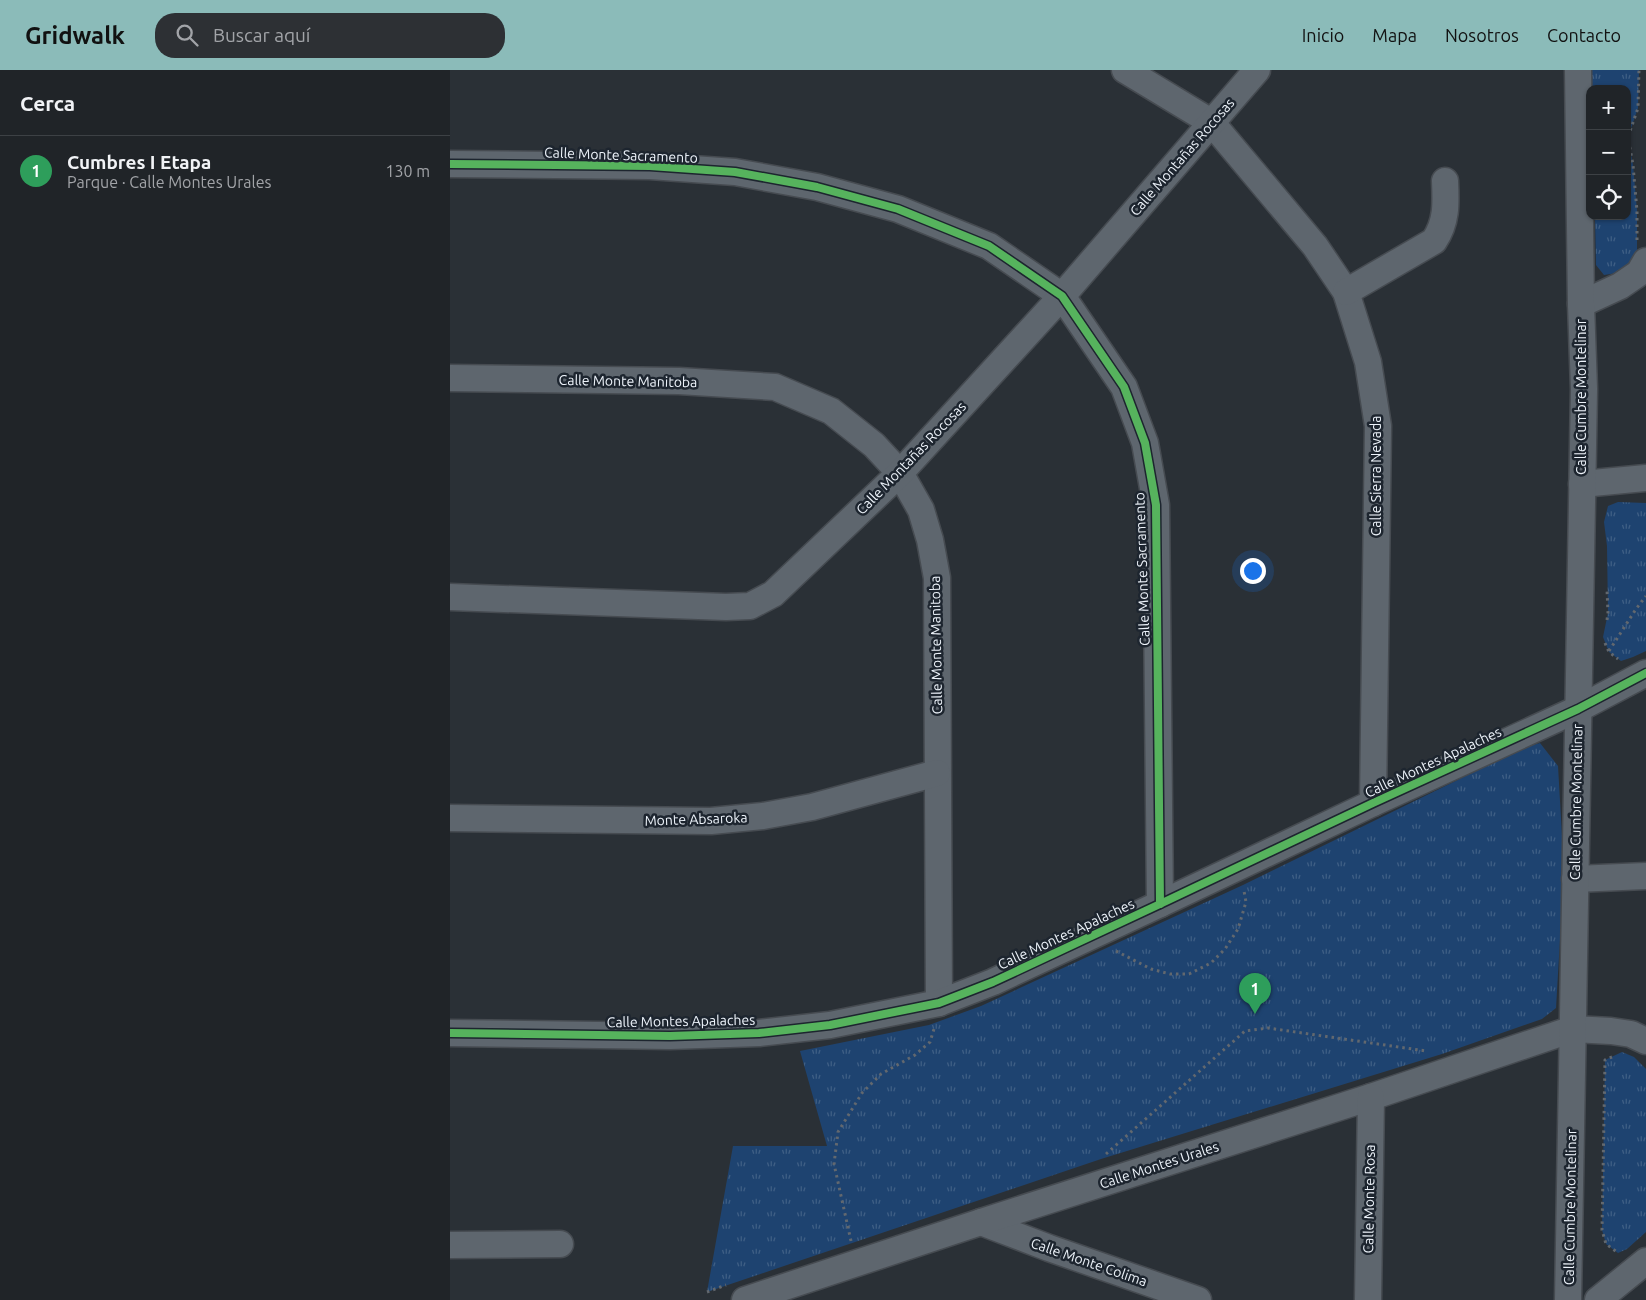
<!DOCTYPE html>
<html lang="es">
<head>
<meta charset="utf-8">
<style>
  :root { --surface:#202428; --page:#2d3034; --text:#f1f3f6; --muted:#a2a4a8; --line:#3d4145; --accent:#8bbbb9 }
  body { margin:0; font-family:Ubuntu,sans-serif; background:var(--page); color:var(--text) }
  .controls { position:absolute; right:15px; top:15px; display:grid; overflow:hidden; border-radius:10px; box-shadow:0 1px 4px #0004 }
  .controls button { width:45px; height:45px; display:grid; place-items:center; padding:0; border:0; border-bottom:1px solid var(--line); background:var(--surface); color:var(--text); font:25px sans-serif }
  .you { position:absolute; left:802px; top:500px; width:18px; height:18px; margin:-12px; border:4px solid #fff; border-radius:50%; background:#1a73e8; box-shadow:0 0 0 8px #1a73e833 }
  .badge { display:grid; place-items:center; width:32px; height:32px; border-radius:50%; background:var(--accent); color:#fff; font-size:16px; font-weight:700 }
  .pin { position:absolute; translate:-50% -41px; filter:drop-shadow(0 1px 2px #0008) }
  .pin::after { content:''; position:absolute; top:26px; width:18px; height:15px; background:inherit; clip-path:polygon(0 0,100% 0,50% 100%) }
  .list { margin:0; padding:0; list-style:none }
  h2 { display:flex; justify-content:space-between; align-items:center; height:65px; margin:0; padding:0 20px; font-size:21px }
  h2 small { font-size:16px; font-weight:400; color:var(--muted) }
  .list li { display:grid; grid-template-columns:32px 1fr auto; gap:15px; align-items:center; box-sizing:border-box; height:70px; padding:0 20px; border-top:1px solid var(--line) }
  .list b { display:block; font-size:19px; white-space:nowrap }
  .list p { margin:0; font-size:16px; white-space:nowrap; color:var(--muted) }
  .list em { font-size:16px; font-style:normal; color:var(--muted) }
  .icon { flex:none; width:28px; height:28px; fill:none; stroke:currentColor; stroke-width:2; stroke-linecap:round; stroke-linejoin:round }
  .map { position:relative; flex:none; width:1196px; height:1230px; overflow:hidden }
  header { display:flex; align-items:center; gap:30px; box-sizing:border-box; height:70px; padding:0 25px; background:var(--accent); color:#111 }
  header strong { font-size:24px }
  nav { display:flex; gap:28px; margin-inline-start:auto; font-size:18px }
  .search { width:350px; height:45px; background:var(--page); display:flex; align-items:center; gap:12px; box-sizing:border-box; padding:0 18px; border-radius:20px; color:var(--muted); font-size:19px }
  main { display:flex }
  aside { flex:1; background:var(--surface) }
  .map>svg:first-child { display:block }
  .park { fill:url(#park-tufts) }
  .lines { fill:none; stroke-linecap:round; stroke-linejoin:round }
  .minor-casing { stroke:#464b51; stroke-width:29 }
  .path { stroke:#62686f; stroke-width:3; stroke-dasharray:2.5 4; stroke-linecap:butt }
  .minor { stroke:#5e666e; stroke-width:26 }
  .cycleway-casing { stroke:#1d252f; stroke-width:11 }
  .cycleway { stroke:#56b35d; stroke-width:8 }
  .labels { text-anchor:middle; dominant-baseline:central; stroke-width:5; stroke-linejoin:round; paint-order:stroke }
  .street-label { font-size:14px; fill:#edf3fa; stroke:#1d252f }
</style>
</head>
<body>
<header>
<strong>Gridwalk</strong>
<div class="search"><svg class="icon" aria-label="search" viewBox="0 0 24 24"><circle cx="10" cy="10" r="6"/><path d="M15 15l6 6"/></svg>Buscar aquí</div>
<nav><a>Inicio</a><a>Mapa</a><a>Nosotros</a><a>Contacto</a></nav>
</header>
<main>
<aside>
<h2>Cerca<small></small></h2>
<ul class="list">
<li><span class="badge" style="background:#2e9e5b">1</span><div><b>Cumbres I Etapa</b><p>Parque · Calle Montes Urales</p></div><em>130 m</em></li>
</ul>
</aside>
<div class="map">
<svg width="1196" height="1230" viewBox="0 0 1196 1230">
  <defs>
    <pattern id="park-tufts" width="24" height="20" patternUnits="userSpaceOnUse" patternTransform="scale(1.25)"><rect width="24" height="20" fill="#1e4370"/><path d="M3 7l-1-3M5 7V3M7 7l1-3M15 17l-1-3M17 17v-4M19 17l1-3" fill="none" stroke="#3f5f85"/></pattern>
  </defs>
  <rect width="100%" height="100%" fill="#2a3036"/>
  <g class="park">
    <path d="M1141,0H1189L1188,38L1178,67L1183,95L1187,141V180L1181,195L1167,203L1154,205L1146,195L1145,146H1177V19H1141Z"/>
    <path d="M1168,432L1196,433V581L1183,587L1171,591L1159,582L1153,567L1158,543L1157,476L1154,452L1158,436Z"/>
    <path d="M1090,673L1108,696L1114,801L1106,938L1092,949L992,984L651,1089L257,1222L283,1076H377L350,981L479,955L531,936L793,815L1073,678Z"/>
    <path d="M1172,982L1184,987L1196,999V1162L1177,1179L1168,1183L1156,1174L1152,1160L1155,990Z"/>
  </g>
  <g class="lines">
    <g class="minor-casing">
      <g id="minor">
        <path d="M675,0L761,52L865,176L896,222L918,292L928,356L923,733"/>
        <path d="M0,94L200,96L285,102L367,117L448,139L539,176L612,226L674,317L695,373L706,435L710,834"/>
        <path d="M896,222L984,171C997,152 996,133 995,111"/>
        <path d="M1131,234L1170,216L1189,203L1196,191"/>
        <path d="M0,308L229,311L325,317L381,341L424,375L450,403L471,440L480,470L487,508L489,933"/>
        <path d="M1132,414L1196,408"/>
        <path d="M0,527L276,537L300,536L323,524L450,403L612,226L807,0"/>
        <path d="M0,748L261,751L313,746L362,737L487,703"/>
        <path d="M1125,809L1196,806"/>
        <path d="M0,963L220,966L309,963L380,955L489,933L543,912L710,834L923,733L1128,639L1196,603"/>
        <path d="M531,1152L599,1178L748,1230"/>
        <path d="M0,1175L110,1174"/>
        <path d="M295,1230L531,1152L921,1027L1123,959L1161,961L1181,964L1196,971"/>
        <path d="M918,1230L921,1027"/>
        <path d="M1118,1230L1134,319L1131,234L1128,0"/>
        <path d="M1148,1230L1196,1191"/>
      </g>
    </g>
    <g class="path">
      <path d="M1187,170V141L1183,95L1178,67L1188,38L1189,0"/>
      <path d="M1157,550L1158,543L1157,519"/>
      <path d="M1155,573L1159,582L1168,589"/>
      <path d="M1159,581L1186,539L1196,526"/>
      <path d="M666,881L701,899L720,904H739L761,893L775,879L788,859L796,832L794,821"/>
      <path d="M1162,987L1155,990L1152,1160L1156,1174L1167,1182"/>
      <path d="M656,1084L795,961L818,958L976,981"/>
      <path d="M401,1171L384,1094L388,1062L412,1023L431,1004L465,985L480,972L484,959"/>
      <path d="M257,1222L276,1215"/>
    </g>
    <use href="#minor" class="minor"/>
    <g class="cycleway-casing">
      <g id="cycleway">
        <path d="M0,94L200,96L285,102L367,117L448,139L539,176L612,226L674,317L695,373L706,435L710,834"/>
        <path d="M0,963L220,966L309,963L380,955L489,933L543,912L710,834L923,733L1128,639L1196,603"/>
      </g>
    </g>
    <use href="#cycleway" class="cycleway"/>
  </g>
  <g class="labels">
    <g class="street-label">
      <text transform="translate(171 85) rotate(2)">Calle Monte Sacramento</text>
      <text transform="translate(732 87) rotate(-49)">Calle Montañas Rocosas</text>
      <text transform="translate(178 311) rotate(1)">Calle Monte Manitoba</text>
      <text transform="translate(1131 327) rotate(-90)">Calle Cumbre Montelinar</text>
      <text transform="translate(461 388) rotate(-46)">Calle Montañas Rocosas</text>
      <text transform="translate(926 406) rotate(-90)">Calle Sierra Nevada</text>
      <text transform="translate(692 499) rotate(-92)">Calle Monte Sacramento</text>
      <text transform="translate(486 575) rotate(-91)">Calle Monte Manitoba</text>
      <text transform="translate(983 692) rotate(-25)">Calle Montes Apalaches</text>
      <text transform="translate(1126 732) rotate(-89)">Calle Cumbre Montelinar</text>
      <text transform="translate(246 749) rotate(-2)">Monte Absaroka</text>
      <text transform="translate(616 864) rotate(-25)">Calle Montes Apalaches</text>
      <text transform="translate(231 951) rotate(-1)">Calle Montes Apalaches</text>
      <text transform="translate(709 1095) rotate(-18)">Calle Montes Urales</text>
      <text transform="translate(919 1129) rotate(-89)">Calle Monte Rosa</text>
      <text transform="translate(1120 1137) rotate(-89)">Calle Cumbre Montelinar</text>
      <text transform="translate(639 1192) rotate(19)">Calle Monte Colima</text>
    </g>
  </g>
</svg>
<div class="controls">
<button>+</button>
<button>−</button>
<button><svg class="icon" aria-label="locate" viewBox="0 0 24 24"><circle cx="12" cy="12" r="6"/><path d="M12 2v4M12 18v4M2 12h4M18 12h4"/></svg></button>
</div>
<div class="you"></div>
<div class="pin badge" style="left:805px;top:944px;background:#2e9e5b">1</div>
</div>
</main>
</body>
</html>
